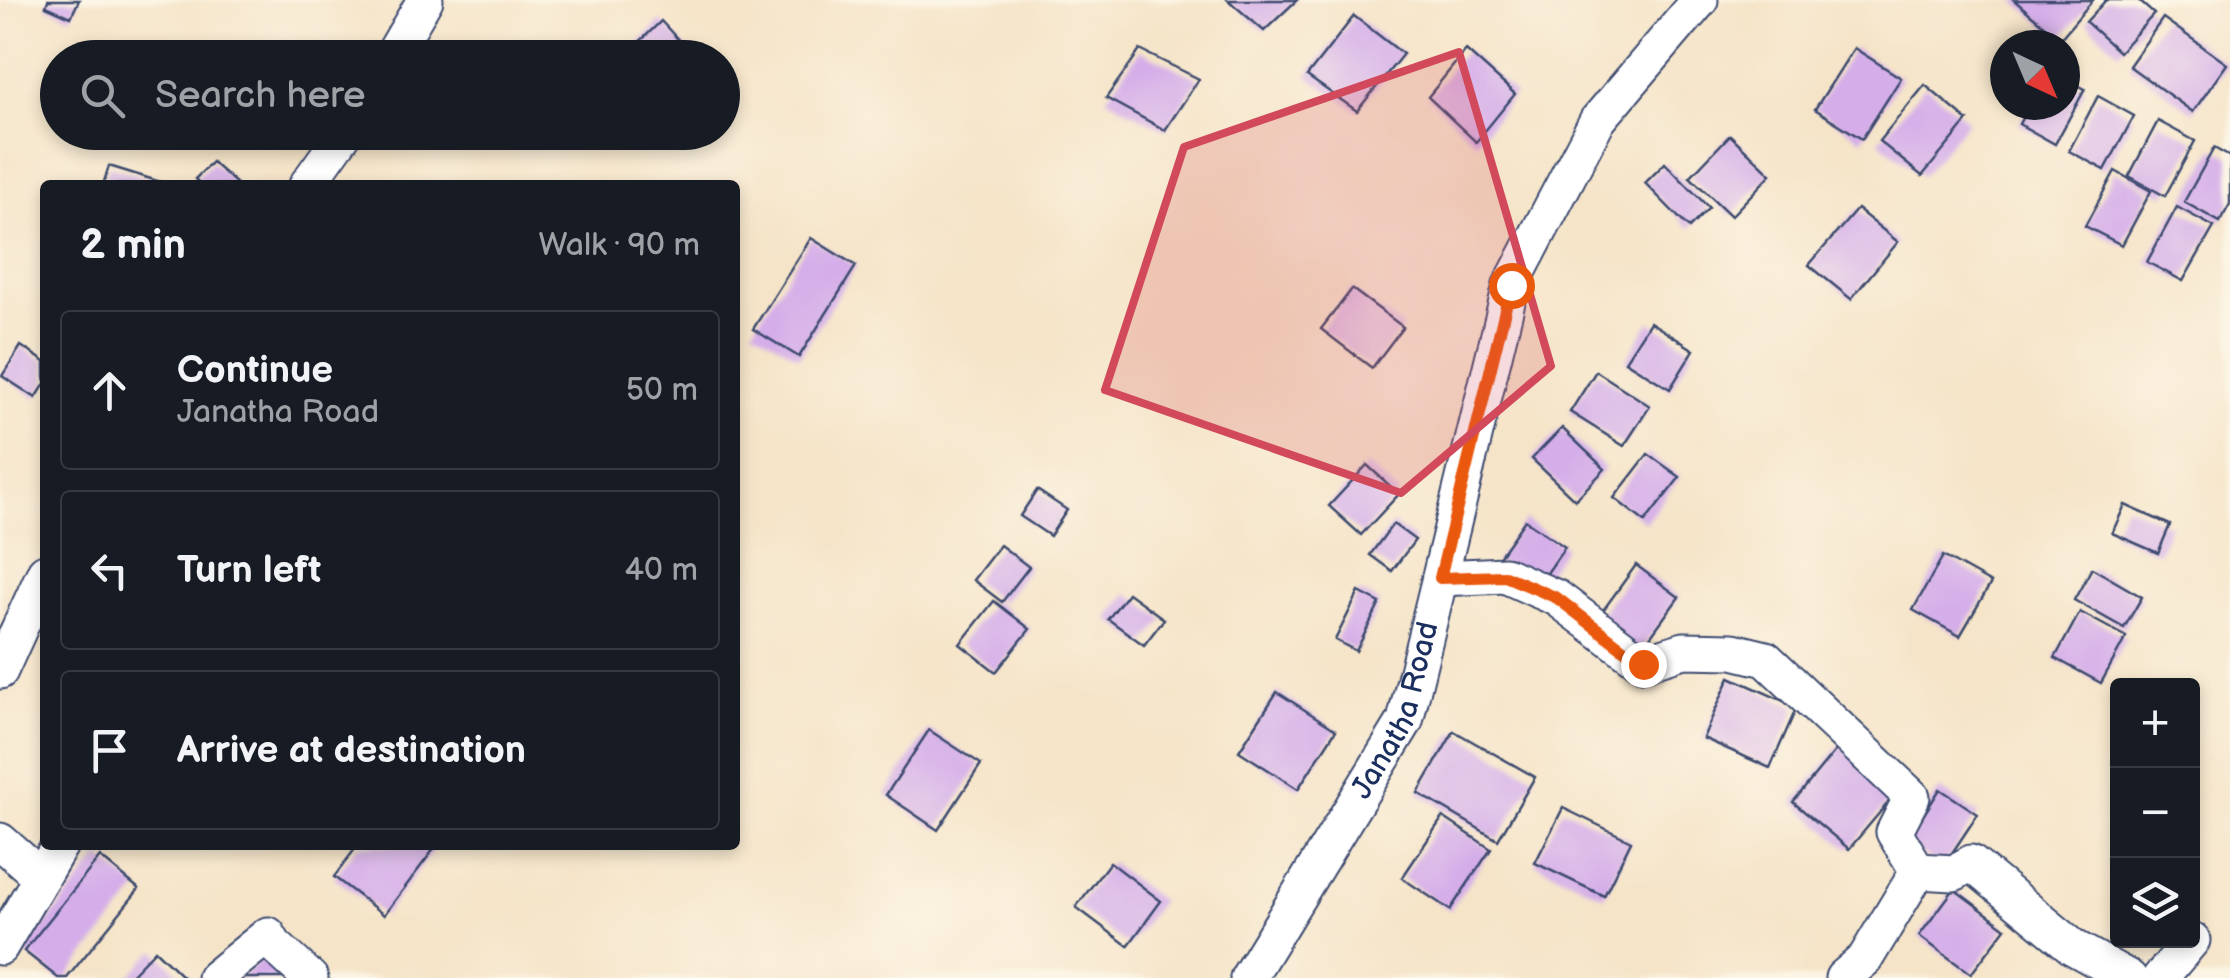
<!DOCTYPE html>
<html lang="en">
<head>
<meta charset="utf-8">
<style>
  :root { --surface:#171b24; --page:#242831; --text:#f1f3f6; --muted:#9ea1a6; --line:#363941 }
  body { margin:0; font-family:"Balsamiq Sans",sans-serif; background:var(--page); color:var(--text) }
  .controls { position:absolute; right:30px; bottom:30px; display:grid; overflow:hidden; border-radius:10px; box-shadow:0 5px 15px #0003 }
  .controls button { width:90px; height:90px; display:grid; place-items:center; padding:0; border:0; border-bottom:2px solid var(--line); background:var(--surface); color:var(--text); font:50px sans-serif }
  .compass { position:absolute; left:1990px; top:30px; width:90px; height:90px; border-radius:50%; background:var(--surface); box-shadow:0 5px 15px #0003; rotate:136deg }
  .stop { position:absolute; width:30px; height:30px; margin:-22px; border:8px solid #ea580c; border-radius:50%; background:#fff }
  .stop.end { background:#ea580c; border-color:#fff; box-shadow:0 2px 10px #0008 }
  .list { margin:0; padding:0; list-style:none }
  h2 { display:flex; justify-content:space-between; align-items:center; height:130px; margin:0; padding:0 40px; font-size:42px }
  h2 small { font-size:32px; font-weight:400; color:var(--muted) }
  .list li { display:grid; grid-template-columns:65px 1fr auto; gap:30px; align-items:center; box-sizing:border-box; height:160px; margin:0 20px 20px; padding:0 20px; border:2px solid var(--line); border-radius:10px }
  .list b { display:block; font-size:38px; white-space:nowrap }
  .list p { margin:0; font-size:32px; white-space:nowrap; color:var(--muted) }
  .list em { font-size:32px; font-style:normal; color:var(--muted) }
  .icon { flex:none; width:55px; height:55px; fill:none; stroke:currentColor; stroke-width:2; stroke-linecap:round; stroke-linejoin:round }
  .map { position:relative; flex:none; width:2230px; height:978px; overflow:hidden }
  .search { position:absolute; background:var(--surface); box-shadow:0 5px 15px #0003; left:40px; top:40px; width:700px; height:110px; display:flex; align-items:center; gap:25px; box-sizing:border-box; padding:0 35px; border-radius:55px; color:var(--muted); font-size:38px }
  .panel { position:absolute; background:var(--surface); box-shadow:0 5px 15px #0003; left:40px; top:180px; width:700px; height:670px; border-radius:10px }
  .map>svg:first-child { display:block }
  .building { fill:#d4ade9 }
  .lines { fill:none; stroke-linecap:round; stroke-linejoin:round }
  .minor-casing { stroke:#3c4a6e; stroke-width:39 }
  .minor { stroke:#fff; stroke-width:35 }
  .route { stroke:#ea580c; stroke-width:12 }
  .marked { fill:#d1495b; fill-opacity:0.2; stroke:#d1495b; stroke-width:8; stroke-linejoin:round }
  .labels { text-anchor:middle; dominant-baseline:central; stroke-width:8; stroke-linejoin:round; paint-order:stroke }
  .street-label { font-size:30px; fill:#1b2f5e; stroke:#fcf5e5 }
</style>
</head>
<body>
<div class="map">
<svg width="2230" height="978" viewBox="0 0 2230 978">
  <rect width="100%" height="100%" fill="#fcf5e5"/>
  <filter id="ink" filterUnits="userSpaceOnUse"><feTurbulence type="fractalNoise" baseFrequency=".01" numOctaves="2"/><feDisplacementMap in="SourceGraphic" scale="20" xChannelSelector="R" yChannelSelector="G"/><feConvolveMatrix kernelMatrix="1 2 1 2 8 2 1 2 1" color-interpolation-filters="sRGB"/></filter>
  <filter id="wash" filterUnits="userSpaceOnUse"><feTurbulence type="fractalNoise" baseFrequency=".0048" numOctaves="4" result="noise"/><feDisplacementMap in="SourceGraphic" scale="40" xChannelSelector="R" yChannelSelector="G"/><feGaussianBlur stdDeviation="2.25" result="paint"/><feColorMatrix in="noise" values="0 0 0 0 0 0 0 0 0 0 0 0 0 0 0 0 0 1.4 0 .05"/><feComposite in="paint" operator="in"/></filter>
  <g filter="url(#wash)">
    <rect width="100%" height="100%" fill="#f5e4c8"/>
    <g id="blocks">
      <g class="building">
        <path d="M48,0H79L71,17L46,6Z"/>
        <path d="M1228,0H1297L1264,31Z"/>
        <path d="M2014,0H2093L2060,39Z"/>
        <path d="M2106,0H2138L2154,14L2119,52L2086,22Z"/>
        <path d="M1354,16L1403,54L1357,111L1307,76Z"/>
        <path d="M2163,18L2227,64L2193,112L2129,66Z"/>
        <path d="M661,21L695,58H623Z"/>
        <path d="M1854,48L1901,78L1862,139L1815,109Z"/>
        <path d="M1140,50L1199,79L1165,130L1106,98Z"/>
        <path d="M1466,50L1515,94L1476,142L1428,97Z"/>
        <path d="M2065,78L2085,89L2055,144L2019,124L2029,105H2065Z"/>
        <path d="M1925,85L1968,121L1922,176L1879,141Z"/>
        <path d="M2098,96L2134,116L2105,170L2069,151Z"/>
        <path d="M2158,121L2195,141L2165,196L2129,176Z"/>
        <path d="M1730,135L1771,174L1731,216L1690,177Z"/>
        <path d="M2214,148L2230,157V204L2220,222L2184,202Z"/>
        <path d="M212,162L238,185H201L195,179Z"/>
        <path d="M1665,163L1709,208L1689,228L1645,183Z"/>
        <path d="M109,166L167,184V185H103Z"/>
        <path d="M2115,171L2151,191L2122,245L2085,226Z"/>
        <path d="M2177,207L2214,227L2183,281L2147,262Z"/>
        <path d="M1857,209L1898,242L1851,299L1809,265Z"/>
        <path d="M811,238L856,266L799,357L753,329Z"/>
        <path d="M1352,289L1403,327L1372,368L1321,329Z"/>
        <path d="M1650,322L1694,350L1670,389L1625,361Z"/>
        <path d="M21,346L45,362V384L36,398L2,376Z"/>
        <path d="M1596,371L1650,406L1624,446L1570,412Z"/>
        <path d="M1562,428L1605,469L1575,500L1532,459Z"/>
        <path d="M1648,454L1680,477L1645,522L1614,498Z"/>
        <path d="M1367,465L1399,494L1361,535L1329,506Z"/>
        <path d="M1037,490L1067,510L1050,536L1020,516Z"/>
        <path d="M2125,505L2170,525L2158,553L2112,533Z"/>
        <path d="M1525,520L1565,547L1536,589L1496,561Z"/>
        <path d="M1393,524L1415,540L1392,571L1370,555Z"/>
        <path d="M1000,545L1029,567L1002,602L973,580Z"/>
        <path d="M1943,556L1991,583L1960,636L1913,610Z"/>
        <path d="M1636,565L1679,597L1639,652L1596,620Z"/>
        <path d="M2092,568L2142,597L2124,628L2074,600Z"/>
        <path d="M1359,592L1380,603L1356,651L1335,640Z"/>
        <path d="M1128,593L1164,619L1144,645L1108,619Z"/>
        <path d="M994,601L1030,629L996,672L960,644Z"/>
        <path d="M2080,612L2126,637L2101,683L2055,658Z"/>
        <path d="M1730,677L1797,707L1770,768L1703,738Z"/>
        <path d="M1277,692L1336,730L1298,789L1239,751Z"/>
        <path d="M929,730L981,764L938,830L886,795Z"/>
        <path d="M1454,731L1535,777L1498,840L1418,793Z"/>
        <path d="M1840,745L1897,792L1849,849L1793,802Z"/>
        <path d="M1940,789L1978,814L1942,868L1905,844Z"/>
        <path d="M1563,808L1631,841L1604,896L1535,863Z"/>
        <path d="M1443,817L1491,849L1450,910L1402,878Z"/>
        <path d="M358,845H437L384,915L334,877Z"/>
        <path d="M100,857L139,889L67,978H58L24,951Z"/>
        <path d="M1110,862L1161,901L1128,946L1076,907Z"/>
        <path d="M1954,889L2006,928L1971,974L1919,936Z"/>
        <path d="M155,950L184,978H128Z"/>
        <path d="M263,957L284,978H241Z"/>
      </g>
    </g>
  </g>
  <g filter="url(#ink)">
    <use href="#blocks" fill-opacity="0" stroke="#3c4a6e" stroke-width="2.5"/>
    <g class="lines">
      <g class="minor-casing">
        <g id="minor">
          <path d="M391,58L425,0"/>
          <path d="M307,185L345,132"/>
          <path d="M1440,578L1505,575L1536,589L1557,598L1643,663L1684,650L1733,651L1766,659L1912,797L1894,832L1918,871L1865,959L1843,978"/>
          <path d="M0,671L45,572"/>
          <path d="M0,841L41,877"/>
          <path d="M1918,871L1954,873L1971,863L2073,947L2129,978"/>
          <path d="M0,947L60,845"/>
          <path d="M215,978L268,935L274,945L310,978"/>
          <path id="s1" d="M1248,978L1405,721L1511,285L1597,121L1700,0"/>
          <path d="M2160,978L2192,940"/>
        </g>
      </g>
      <use href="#minor" class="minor"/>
    </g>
  </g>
  <g class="lines" filter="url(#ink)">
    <path class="route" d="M1511,285L1440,578L1505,576L1536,589L1557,598L1643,664"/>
  </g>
  <path class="marked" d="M1459,52L1551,366L1401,493L1105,390L1184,147Z"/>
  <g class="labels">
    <g class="street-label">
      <text stroke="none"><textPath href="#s1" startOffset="308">Janatha Road</textPath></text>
    </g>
  </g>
</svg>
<div class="controls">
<button>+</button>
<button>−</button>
<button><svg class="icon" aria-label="layers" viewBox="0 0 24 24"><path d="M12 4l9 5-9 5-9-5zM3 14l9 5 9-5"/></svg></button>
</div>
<svg class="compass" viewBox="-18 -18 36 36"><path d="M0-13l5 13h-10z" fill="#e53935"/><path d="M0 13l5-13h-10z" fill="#9ea1a6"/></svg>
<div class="stop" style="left:1511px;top:285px"></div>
<div class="stop end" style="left:1643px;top:664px"></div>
<div class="search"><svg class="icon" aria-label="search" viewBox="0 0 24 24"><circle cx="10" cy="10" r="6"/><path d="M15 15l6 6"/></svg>Search here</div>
<section class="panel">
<h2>2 min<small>Walk · 90 m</small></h2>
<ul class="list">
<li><svg class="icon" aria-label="ahead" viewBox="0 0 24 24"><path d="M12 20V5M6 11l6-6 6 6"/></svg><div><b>Continue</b><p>Janatha Road</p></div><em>50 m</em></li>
<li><svg class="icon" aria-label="left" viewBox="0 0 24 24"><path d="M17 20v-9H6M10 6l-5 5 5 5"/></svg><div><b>Turn left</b></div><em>40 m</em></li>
<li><svg class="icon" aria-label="arrive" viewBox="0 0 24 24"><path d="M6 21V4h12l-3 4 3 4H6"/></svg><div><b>Arrive at destination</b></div></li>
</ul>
</section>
</div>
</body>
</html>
